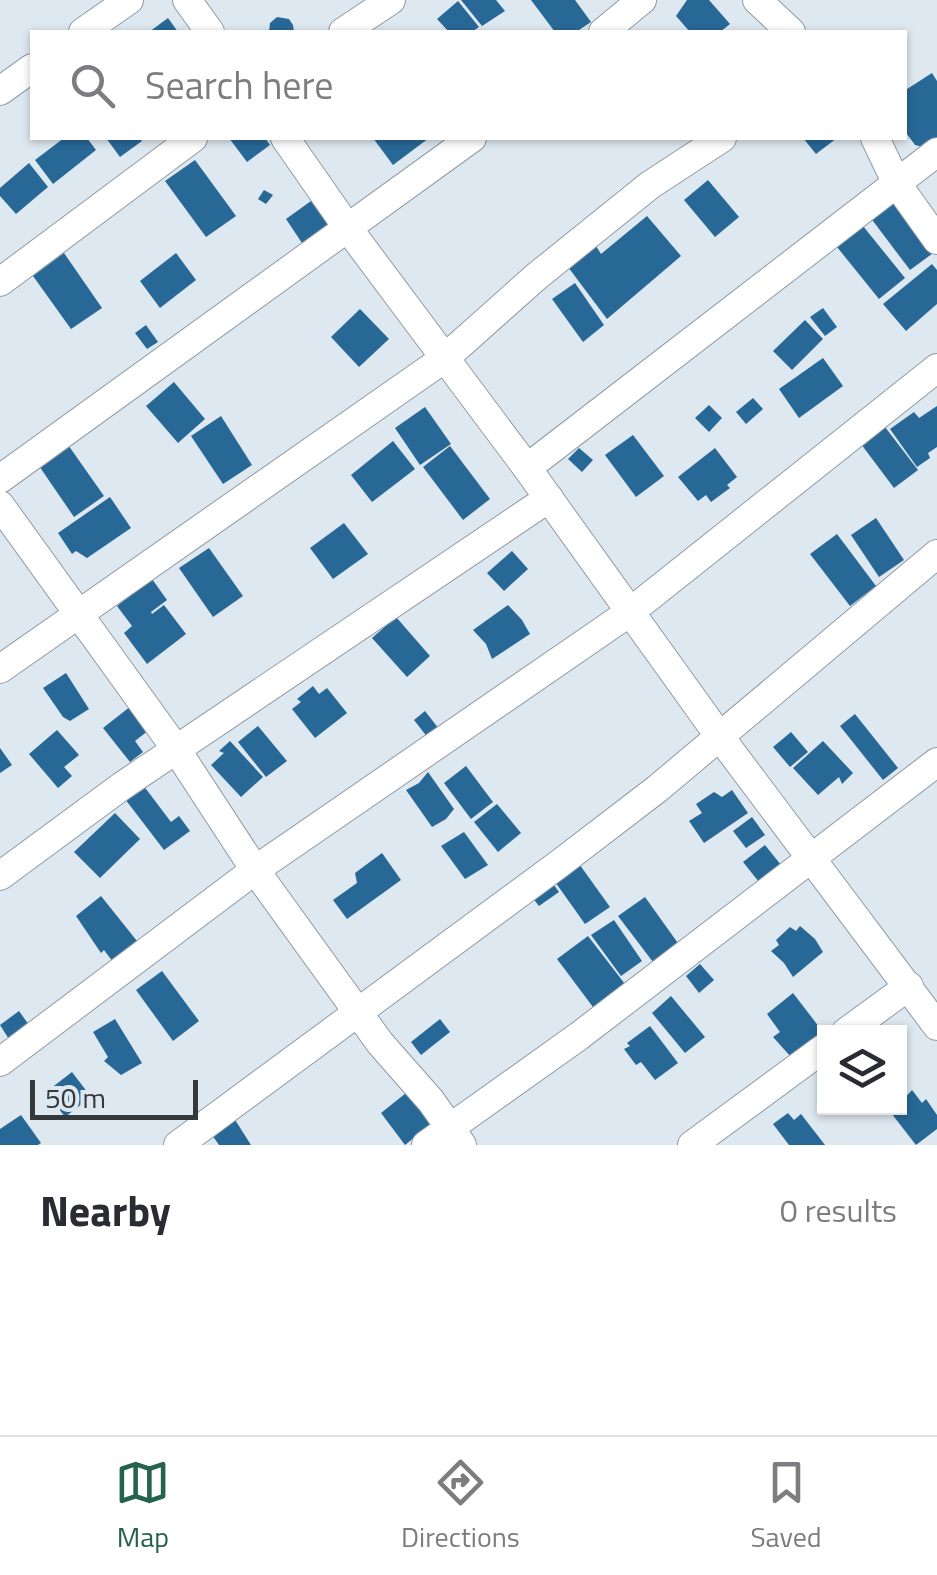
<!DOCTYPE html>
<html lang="en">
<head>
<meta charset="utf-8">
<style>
  :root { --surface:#fff; --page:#f2f2f3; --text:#2b2b33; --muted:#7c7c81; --line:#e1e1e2; --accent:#25634e }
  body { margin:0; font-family:"Titillium Web",sans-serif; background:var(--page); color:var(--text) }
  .controls { position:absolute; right:30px; bottom:30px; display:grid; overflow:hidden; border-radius:0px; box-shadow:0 2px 8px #0004 }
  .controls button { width:90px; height:90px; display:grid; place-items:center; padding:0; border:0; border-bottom:2px solid var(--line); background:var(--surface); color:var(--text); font:50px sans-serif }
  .scale { position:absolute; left:30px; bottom:25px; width:168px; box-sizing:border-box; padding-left:10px; border:5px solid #35393c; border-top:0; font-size:28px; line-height:35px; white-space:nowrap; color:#35393c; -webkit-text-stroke:8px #dee8f0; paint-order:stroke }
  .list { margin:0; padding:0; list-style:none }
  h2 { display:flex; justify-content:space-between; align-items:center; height:130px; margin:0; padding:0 40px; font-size:42px }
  h2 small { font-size:32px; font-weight:400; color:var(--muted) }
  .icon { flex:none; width:55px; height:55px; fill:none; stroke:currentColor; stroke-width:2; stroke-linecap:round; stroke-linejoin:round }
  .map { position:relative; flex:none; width:937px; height:1145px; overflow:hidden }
  .search { position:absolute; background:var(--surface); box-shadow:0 2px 8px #0004; left:30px; right:30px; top:30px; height:110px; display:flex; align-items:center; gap:25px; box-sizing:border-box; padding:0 35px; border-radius:0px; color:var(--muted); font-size:38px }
  .sheet { height:290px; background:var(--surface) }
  nav { display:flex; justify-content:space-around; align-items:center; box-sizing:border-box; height:140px; border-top:2px solid var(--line); background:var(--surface); font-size:28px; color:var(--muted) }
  nav a { display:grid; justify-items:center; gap:5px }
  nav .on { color:var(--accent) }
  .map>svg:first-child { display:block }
  .building { fill:#286897 }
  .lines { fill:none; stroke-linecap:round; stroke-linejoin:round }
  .street-casing { stroke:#919ba3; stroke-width:30 }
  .street { stroke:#fff; stroke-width:28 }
</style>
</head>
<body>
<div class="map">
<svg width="937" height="1145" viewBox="0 0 937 1145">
  <rect width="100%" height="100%" fill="#dee8f0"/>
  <g class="building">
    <path d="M461,0H496L505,11L482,26Z"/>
    <path d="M531,0H575L591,22L576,32H555Z"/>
    <path d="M687,0H709L730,24L720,32H690L676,16Z"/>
    <path d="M458,1L479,27L472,32H449L437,19Z"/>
    <path d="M277,17L289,19L293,25L294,32H269L270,23Z"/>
    <path d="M168,18L178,32H149Z"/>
    <path d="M932,73L937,81V138L923,147L915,145L904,130V91Z"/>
    <path d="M64,138H87L96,150L53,184L35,160Z"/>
    <path d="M106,138H139L142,141L120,157Z"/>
    <path d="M229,138H265L270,145L247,162Z"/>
    <path d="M373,138H429L393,165Z"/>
    <path d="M803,138H837L816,154Z"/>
    <path d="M195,160L236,216L206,237L165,181Z"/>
    <path d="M29,163L48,187L16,214L0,196V188Z"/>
    <path d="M708,180L739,217L715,237L684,200Z"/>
    <path d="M264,190L273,195L266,204L258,199Z"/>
    <path d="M896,197L936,251L910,270L870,217Z"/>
    <path d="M311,201L330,227L304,246L286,219Z"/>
    <path d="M647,216L681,256L607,319L568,267L596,246L601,254Z"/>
    <path d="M863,226L905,278L879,299L837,247Z"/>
    <path d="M64,253L102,308L71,329L33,276Z"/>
    <path d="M176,253L196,280L160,308L140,281Z"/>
    <path d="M932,264L937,270V304L906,331L883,304Z"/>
    <path d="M575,283L604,325L583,342L552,299Z"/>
    <path d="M823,308L837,327L825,336L810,317Z"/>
    <path d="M360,309L389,339L359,367L331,337Z"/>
    <path d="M805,320L823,339L792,370L773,351Z"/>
    <path d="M146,325L158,342L147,349L135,333Z"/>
    <path d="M823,358L843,386L799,418L779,389Z"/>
    <path d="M174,382L205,419L178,443L146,406Z"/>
    <path d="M753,398L763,409L746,424L736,412Z"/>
    <path d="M709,405L722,418L709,432L695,418Z"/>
    <path d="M937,406V447L928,453L930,458L917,467L890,429L914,412L919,418Z"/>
    <path d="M425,407L451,444L420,465L395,428Z"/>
    <path d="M221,416L252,465L223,484L191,436Z"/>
    <path d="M885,427L918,470L894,488L861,444Z"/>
    <path d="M633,435L664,476L636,497L605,455Z"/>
    <path d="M393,441L415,469L372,502L351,475Z"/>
    <path d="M66,442L104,496L74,517L37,463Z"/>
    <path d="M450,446L490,499L463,520L423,467Z"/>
    <path d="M579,448L593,460L582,472L568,459Z"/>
    <path d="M715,448L737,477L727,485L730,488L711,502L706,495L698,501L678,477Z"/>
    <path d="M110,497L131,528L87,558L76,551L72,554L58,533Z"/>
    <path d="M876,518L904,560L879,577L851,535Z"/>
    <path d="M344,523L368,554L333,579L310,548Z"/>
    <path d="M837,534L876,586L850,606L810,554Z"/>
    <path d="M209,548L243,596L213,617L179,568Z"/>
    <path d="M512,551L528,569L504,591L487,573Z"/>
    <path d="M152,579L167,600L151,612L152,614L164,605L186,634L147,664L124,633L132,626L117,606Z"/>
    <path d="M508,605L522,620L530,634L492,659L486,644L473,630Z"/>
    <path d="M396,617L430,656L407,677L372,638Z"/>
    <path d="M66,673L89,709L70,721L63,717L43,688Z"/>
    <path d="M313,686L319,694L327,688L347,713L315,738L292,709L301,702L297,699Z"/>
    <path d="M131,706L149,730L135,741L143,752L130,762L103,728Z"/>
    <path d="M425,711L439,729L428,738L414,720Z"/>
    <path d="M855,714L898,768L883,780L840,726Z"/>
    <path d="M258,726L287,761L266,777L238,742Z"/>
    <path d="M57,730L79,755L64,767L72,776L58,788L29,754Z"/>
    <path d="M791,732L808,752L790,767L773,747Z"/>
    <path d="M230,741L263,777L241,797L211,765L224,753L219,751Z"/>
    <path d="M823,741L853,773L842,784L839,777L818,795L793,768Z"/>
    <path d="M0,748L12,765L0,773Z"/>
    <path d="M466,766L493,802L471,819L444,783Z"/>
    <path d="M428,772L454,809L446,819L432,827L406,790L419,783Z"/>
    <path d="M143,785L171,822L179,816L190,831L164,850L125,799Z"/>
    <path d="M732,790L748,813L704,843L689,821L702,813L696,804L714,792L722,797Z"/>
    <path d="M497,804L521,833L498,852L474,822Z"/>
    <path d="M115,813L140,839L100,878L74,852Z"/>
    <path d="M752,817L765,835L746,848L733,831Z"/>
    <path d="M464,832L488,865L465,879L441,846Z"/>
    <path d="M765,845L785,870L763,887L743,862Z"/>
    <path d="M382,853L401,880L347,919L333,900L357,883L355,873Z"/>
    <path d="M577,861L610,907L585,924L553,879Z"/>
    <path d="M548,877L559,892L539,906L528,892Z"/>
    <path d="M101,896L141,946L116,966L104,950L101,953L76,916Z"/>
    <path d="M645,897L680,946L653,962L618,916Z"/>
    <path d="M614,920L642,961L621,976L591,935Z"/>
    <path d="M800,926L815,939L823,952L793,977L784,963L771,951L779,945L776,940L790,927L796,931Z"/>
    <path d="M588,936L628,988L596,1011L557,959Z"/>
    <path d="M700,964L714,980L699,993L686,976Z"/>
    <path d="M162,971L199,1021L173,1041L136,990Z"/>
    <path d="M793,993L823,1032L810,1045L791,1057L773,1037L780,1032L767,1014Z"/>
    <path d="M671,996L705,1037L685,1053L652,1013Z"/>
    <path d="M19,1011L34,1032L14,1047L0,1025Z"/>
    <path d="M115,1019L142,1063L121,1075L104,1061L108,1057L93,1032Z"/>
    <path d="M440,1019L450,1032L421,1055L411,1042Z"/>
    <path d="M650,1026L678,1063L655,1080L641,1062L636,1065L624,1049L630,1046L627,1043Z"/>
    <path d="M72,1072L91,1097L65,1117L46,1092Z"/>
    <path d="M912,1090L922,1103L926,1099L937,1115V1129L916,1145L888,1109L900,1108V1103Z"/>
    <path d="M406,1093L431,1124L405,1145L381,1113Z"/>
    <path d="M788,1113L794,1120L801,1114L825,1145H789L773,1124Z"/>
    <path d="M21,1115L41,1143L38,1145H0V1129Z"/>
    <path d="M232,1115L251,1145H219L210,1132Z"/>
  </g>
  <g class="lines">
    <g class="street-casing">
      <g id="street">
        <path d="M187,0L210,32"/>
        <path d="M757,0L791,32"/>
        <path d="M83,32L129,0"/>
        <path d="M343,32L391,0"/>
        <path d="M603,32L642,0"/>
        <path d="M0,91L32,68"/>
        <path d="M285,138L347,227L527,468L720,737L937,1026"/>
        <path d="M875,138L897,184L937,240"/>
        <path d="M0,282L193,138"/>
        <path d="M527,468L937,152"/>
        <path d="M0,479L472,138"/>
        <path d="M0,505L176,749L255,870L380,1043L431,1101L462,1145"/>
        <path d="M0,669L445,358L537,276L650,185L722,138"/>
        <path d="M0,876L122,786L549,498"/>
        <path d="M846,1032L909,986"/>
        <path d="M0,1062L255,870L630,612L937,368"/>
        <path d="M178,1145L559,864L657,789L937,554"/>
        <path d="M426,1145L579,1036L937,762"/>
        <path d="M692,1145L824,1048"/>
      </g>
    </g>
    <use href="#street" class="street"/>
  </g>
</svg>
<div class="controls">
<button><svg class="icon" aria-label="layers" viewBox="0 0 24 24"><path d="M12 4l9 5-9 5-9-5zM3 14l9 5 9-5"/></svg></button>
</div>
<div class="scale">50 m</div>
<div class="search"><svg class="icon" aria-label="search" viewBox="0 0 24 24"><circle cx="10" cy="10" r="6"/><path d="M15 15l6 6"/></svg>Search here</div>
</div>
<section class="sheet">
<h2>Nearby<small>0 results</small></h2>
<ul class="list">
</ul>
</section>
<nav>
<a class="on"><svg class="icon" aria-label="map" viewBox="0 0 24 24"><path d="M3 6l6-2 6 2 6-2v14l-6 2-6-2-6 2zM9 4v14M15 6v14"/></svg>Map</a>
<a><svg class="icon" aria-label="directions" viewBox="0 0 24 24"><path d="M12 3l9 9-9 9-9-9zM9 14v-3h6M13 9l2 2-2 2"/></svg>Directions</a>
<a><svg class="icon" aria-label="saved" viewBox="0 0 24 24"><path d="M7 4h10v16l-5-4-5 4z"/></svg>Saved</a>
</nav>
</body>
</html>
